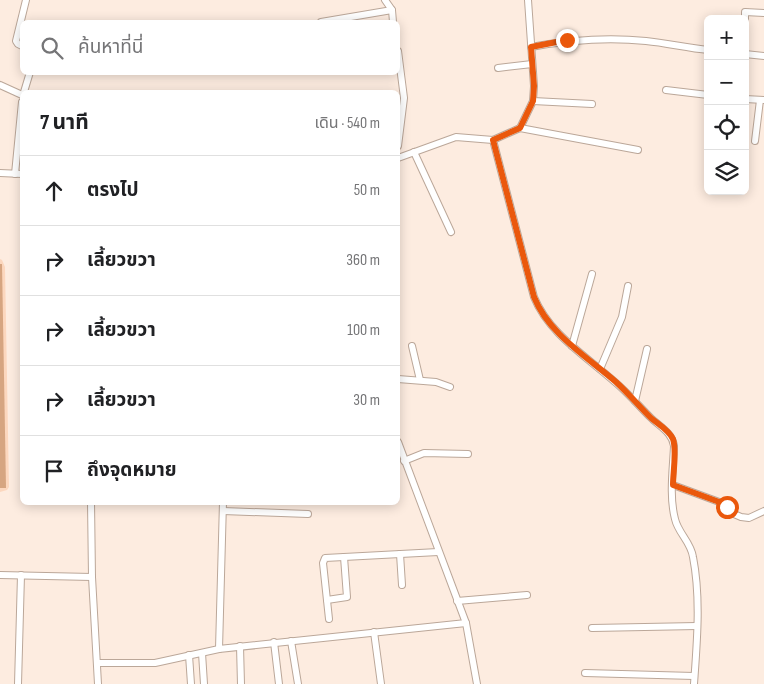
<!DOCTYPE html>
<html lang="th">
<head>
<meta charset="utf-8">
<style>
  :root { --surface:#fff; --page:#f2f2f2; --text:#202124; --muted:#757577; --line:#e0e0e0 }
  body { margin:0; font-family:"Sofia Sans Condensed","Noto Sans Thai",sans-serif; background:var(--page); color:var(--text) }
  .controls { position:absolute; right:15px; top:15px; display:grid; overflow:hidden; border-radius:8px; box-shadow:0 2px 12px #0003 }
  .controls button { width:45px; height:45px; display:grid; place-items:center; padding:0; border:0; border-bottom:1px solid var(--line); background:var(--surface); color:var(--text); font:25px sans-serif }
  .stop { position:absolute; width:15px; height:15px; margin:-11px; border:4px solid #ea580c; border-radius:50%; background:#fff }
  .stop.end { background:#ea580c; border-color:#fff; box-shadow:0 1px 5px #0008 }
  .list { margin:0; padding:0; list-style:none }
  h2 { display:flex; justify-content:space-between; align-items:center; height:65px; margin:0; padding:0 20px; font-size:21px }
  h2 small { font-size:16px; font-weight:400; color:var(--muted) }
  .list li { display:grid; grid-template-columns:32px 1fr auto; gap:15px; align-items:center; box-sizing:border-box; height:70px; padding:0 20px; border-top:1px solid var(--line) }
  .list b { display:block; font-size:19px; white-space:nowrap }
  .list em { font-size:16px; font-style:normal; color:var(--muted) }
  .icon { flex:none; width:28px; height:28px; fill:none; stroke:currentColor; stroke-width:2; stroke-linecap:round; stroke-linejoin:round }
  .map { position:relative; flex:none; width:764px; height:684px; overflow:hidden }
  .search { position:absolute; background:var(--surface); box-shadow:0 2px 12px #0003; left:20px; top:20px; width:380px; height:55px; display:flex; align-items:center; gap:12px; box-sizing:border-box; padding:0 18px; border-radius:8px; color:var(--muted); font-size:19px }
  .panel { position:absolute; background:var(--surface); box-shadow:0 2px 12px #0003; left:20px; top:90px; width:380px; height:415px; border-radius:8px }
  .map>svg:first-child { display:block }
  .green { fill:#fcd7be }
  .water { fill:#d6a581 }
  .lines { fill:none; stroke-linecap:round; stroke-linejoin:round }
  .minor-casing { stroke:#bba799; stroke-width:8 }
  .minor { stroke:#fff; stroke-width:6 }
  .route { stroke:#ea580c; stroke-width:6 }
</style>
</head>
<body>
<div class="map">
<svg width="764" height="684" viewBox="0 0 764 684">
  <rect width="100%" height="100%" fill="#fdece0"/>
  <path class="green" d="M0,259L2,260L5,267L9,487L7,490L0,492Z"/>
  <path class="water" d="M0,264H2L6,488H0Z"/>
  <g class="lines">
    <g class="minor-casing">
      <g id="minor">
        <path d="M385,0L392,10L393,22"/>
        <path d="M745,19V12L764,13"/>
        <path d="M321,22L392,10"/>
        <path d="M22,46L18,44L16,41L26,0"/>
        <path d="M531,47C569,40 607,37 646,41C667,43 687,48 708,50"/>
        <path d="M398,51L404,98L398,146"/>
        <path d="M745,54L764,56"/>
        <path d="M498,68L532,64"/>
        <path d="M0,85L22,95"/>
        <path d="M666,90L708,95"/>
        <path d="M24,92L30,72"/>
        <path d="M745,99L764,100"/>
        <path d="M533,101L592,104"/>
        <path d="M520,128L638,150"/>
        <path d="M493,140L534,297C549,334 586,356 615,382C628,393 639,406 650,417C660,427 672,432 674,446C673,469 669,496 675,519C678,533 691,542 693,557C701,598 697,642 694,684"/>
        <path d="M755,141L760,100"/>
        <path d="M414,152L451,232"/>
        <path d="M398,158L456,137L493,140L520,128L533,101L534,86L528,0"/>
        <path d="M0,173L22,174"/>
        <path d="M15,174L22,102"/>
        <path d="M412,346L420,380"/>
        <path d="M572,346L592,274"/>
        <path d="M600,369L622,317L628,286"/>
        <path d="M398,379L436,382L450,387"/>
        <path d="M635,401L647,349"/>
        <path d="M398,442L466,623L477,684"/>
        <path d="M404,461L424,453L468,454"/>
        <path d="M673,485L722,503L734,514L741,517L749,518L764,511"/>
        <path d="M91,502L92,577L98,684"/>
        <path d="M223,502L219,649L466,623"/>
        <path d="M223,511L308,514"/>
        <path d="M400,554L402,585"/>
        <path d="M0,575L92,577"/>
        <path d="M327,600L347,597L344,557"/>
        <path d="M457,601L527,595"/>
        <path d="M329,619L323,563L325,558L438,552"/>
        <path d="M592,628L697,626"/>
        <path d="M374,632L381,684"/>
        <path d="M291,641L298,684"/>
        <path d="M274,642L279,684"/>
        <path d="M240,646L241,684"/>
        <path d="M202,653L204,684"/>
        <path d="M189,655L191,684"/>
        <path d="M97,663H155L219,649"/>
        <path d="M585,673L694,676"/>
        <path d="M18,684L21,575"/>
      </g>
    </g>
    <use href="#minor" class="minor"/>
  </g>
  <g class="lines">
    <path class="route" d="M567,40L531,47L534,86L533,101L520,128L493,140L534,297C549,334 586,356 616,382C628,393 639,406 651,418C658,424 669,430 673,439C677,450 673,473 673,485L722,503L727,507"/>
  </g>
</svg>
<div class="controls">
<button>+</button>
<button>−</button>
<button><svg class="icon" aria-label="locate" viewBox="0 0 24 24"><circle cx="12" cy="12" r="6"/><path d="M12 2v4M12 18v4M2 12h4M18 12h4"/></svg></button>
<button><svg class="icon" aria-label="layers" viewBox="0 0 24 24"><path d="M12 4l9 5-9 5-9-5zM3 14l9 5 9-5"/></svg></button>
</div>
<div class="stop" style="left:727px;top:507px"></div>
<div class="stop end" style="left:567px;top:40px"></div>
<div class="search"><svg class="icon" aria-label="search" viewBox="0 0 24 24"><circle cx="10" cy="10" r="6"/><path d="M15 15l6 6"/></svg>ค้นหาที่นี่</div>
<section class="panel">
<h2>7 นาที<small>เดิน · 540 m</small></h2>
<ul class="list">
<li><svg class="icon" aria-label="ahead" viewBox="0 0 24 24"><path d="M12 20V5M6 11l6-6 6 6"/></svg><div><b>ตรงไป</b></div><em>50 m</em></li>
<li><svg class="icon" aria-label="right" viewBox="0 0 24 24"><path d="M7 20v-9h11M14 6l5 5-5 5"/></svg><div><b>เลี้ยวขวา</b></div><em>360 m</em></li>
<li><svg class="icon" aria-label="right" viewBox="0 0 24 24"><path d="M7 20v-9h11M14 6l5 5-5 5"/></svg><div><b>เลี้ยวขวา</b></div><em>100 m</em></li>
<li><svg class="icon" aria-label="right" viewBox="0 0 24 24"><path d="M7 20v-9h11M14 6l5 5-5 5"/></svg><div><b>เลี้ยวขวา</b></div><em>30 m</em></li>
<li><svg class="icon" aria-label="arrive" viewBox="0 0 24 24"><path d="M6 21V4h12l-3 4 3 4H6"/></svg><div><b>ถึงจุดหมาย</b></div></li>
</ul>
</section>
</div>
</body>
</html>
